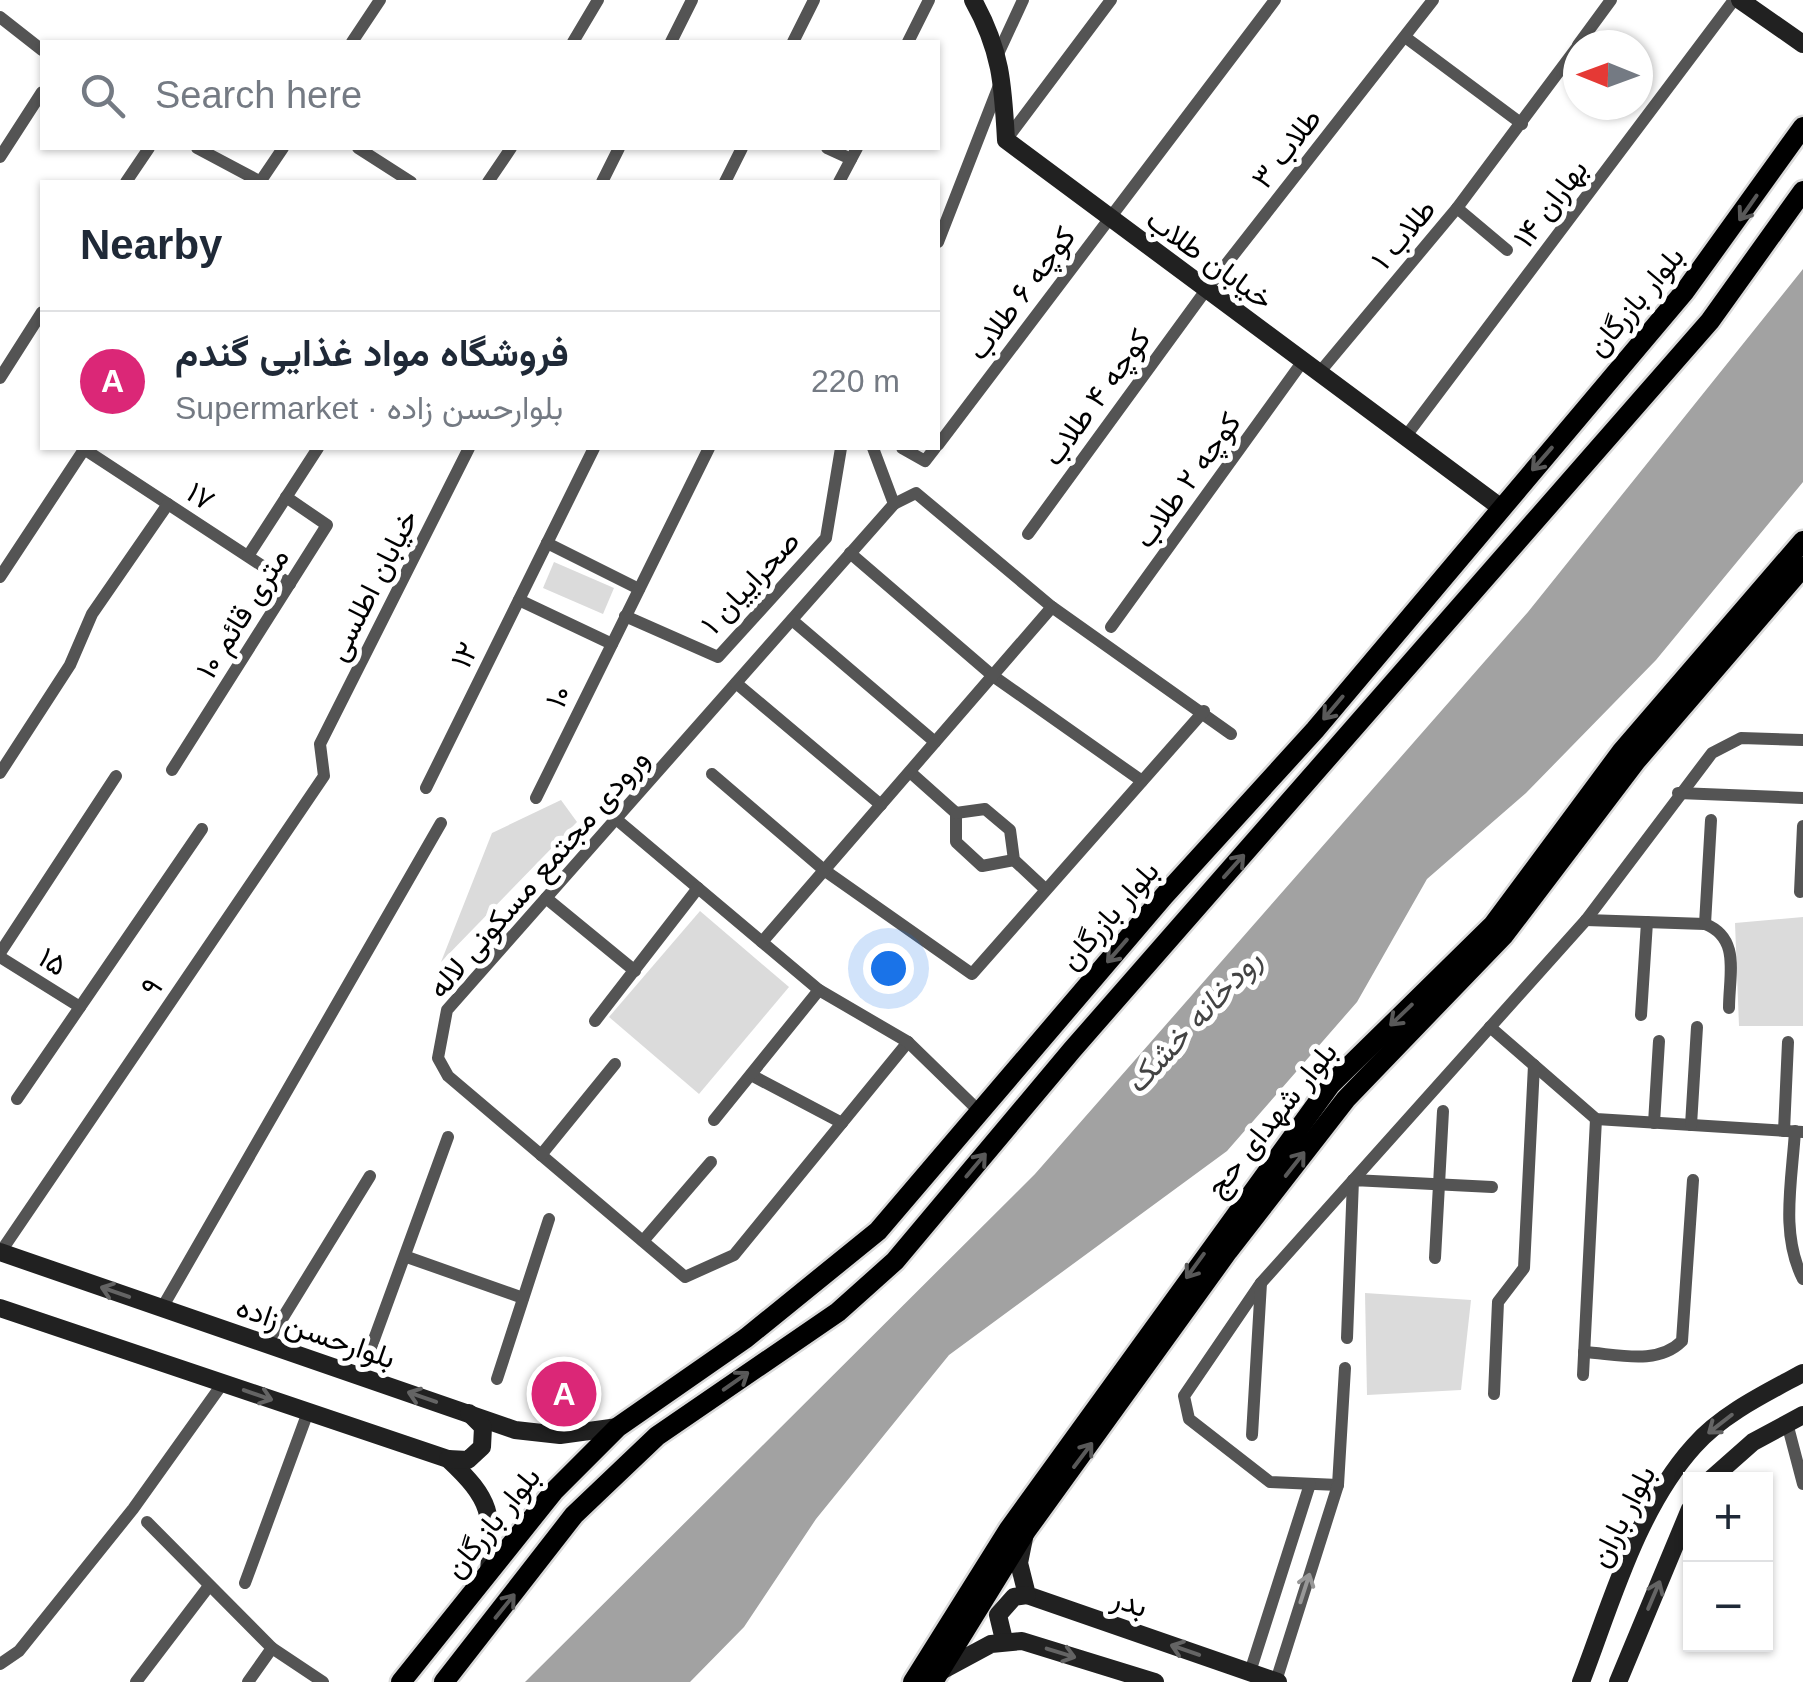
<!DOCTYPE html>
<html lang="en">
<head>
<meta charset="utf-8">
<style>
  :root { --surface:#fff; --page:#f6f6f7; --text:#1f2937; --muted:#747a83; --line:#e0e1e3; --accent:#db2777 }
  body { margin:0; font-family:Helvetica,Vazirmatn,sans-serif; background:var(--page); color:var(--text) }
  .controls { position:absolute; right:30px; bottom:30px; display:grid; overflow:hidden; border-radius:0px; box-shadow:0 2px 8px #0004 }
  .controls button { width:90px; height:90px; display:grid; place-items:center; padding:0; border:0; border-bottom:2px solid var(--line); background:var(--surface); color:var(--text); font:50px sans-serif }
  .compass { position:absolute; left:1563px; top:30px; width:90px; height:90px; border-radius:50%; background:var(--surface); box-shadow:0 2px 8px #0004; rotate:271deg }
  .you { position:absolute; left:888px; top:968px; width:35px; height:35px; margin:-25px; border:8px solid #fff; border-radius:50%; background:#1a73e8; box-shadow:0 0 0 15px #1a73e833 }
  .badge { display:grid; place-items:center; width:65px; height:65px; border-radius:50%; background:var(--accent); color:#fff; font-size:32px; font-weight:700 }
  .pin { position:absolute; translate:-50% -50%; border:5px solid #fff; box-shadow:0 2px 10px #0006 }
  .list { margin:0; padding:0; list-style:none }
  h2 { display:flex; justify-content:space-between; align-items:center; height:130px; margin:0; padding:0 40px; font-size:42px }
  h2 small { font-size:32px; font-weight:400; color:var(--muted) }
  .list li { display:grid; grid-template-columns:65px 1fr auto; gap:30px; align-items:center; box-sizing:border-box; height:140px; padding:0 40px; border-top:2px solid var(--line) }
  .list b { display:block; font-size:38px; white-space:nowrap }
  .list p { margin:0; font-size:32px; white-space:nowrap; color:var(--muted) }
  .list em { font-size:32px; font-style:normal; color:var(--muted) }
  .icon { flex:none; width:55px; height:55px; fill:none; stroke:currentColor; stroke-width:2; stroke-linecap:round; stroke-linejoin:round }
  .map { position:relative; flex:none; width:1803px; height:1682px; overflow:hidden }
  .search { position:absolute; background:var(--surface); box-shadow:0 2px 8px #0004; left:40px; top:40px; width:900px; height:110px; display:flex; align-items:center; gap:25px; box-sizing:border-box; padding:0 35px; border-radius:0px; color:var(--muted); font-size:38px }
  .panel { position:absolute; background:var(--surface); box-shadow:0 2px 8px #0004; left:40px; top:180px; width:900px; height:270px; border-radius:0px }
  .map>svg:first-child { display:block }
  .green { fill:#dbdbdb }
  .water { fill:#a2a2a2 }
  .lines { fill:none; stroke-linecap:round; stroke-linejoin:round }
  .primary-casing { stroke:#dbdbdb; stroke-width:25 }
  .street { stroke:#545454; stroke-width:12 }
  .secondary { stroke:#212121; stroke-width:18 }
  .primary { stroke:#000; stroke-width:20 }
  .oneway { stroke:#595959 }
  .oneway2 { stroke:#646464 }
  .oneway3 { stroke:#989898 }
  .labels { text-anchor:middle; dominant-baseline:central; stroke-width:10; stroke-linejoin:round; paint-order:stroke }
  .street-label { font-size:30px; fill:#000; stroke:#fff }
  .water-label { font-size:32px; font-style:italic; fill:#434343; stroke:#fff }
</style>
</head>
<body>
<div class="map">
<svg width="1803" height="1682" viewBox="0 0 1803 1682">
  <rect width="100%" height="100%" fill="#fff"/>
  <g class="green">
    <path d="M554,562L614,588L603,614L543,588Z"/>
    <path d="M561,800L577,822L441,962L492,833Z"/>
    <path d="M700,911L789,987L699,1094L609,1017Z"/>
    <path d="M1803,917V1026H1739L1735,923Z"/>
    <path d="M1365,1293L1471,1300L1461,1390L1367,1395Z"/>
  </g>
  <path class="water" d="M1803,269V482L1656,660L1526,793L1427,879L1357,1002L1227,1151L949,1355L816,1519L744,1627L690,1682H525L1035,1174L1528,612Z"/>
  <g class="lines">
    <g class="primary-casing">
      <g id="primary">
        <path d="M401,1682L554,1491L618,1427L746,1338L878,1231L1164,896L1315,730L1685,291L1803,127"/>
        <path d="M444,1682L574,1515L657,1436L838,1312L895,1261L1072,1050L1710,321L1803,191"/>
        <path d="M913,1682L1009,1529L1331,1084L1493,925L1622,751L1803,541"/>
        <path d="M933,1682L1026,1531L1228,1251L1346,1099L1504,935L1636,761L1803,567"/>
      </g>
    </g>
    <g class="street">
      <path d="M0,17L42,50"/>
      <path d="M1405,37L1522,124"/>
      <path d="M352,42L380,0"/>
      <path d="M573,42L598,0"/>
      <path d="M671,42L692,0"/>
      <path d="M793,42L814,0"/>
      <path d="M908,42L929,0"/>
      <path d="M1578,45L1611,0"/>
      <path d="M998,54L1023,0"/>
      <path d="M1006,140L1111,0"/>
      <path d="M197,148L261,182"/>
      <path d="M358,148L411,182"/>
      <path d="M827,148L851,159"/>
      <path d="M0,157L42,92"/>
      <path d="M126,182L149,148"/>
      <path d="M260,182L283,148"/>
      <path d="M488,182L511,148"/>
      <path d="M602,182L619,148"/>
      <path d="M725,182L742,148"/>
      <path d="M839,182L857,148"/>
      <path d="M1457,208L1507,250"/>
      <path d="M938,242L1000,83"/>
      <path d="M1319,373L1457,208L1578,46"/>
      <path d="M0,378L42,312"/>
      <path d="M1406,436L1734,0"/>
      <path d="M938,445L1275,0"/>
      <path d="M873,448L894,504L447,1010L438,1058L448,1076L685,1277L734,1255L908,1042"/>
      <path d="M902,448L925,461L935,448"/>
      <path d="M84,449L290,584"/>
      <path d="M894,504L916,493L1052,607L1231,734"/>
      <path d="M1028,534L1206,290L1433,0"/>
      <path d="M547,543L639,589"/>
      <path d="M850,553L993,676L1142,781"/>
      <path d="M248,556L318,448"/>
      <path d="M0,577L85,448"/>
      <path d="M519,600L612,644"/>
      <path d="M625,616L718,657L826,538L841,448"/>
      <path d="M792,620L935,742"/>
      <path d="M1111,627L1303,361"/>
      <path d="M736,683L881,805"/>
      <path d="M172,770L327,525L286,497"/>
      <path d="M910,772L956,813V842L982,866L1014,860"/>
      <path d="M0,773L70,665L92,614L168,504"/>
      <path d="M712,774L824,870L972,974L1204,711"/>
      <path d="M426,788L594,448"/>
      <path d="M1678,793L1803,798"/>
      <path d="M536,798L709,448"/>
      <path d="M956,813L985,809L1010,830L1014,860L1044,888"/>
      <path d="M616,819L819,990L908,1042L981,1113"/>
      <path d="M1800,892L1803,826"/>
      <path d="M546,898L635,971"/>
      <path d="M1586,920L1705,924C1741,938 1729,975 1729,1008"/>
      <path d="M1705,924L1711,820"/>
      <path d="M762,942L1052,607"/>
      <path d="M0,953L116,776"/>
      <path d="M0,957L80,1007"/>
      <path d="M1641,1015L1647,922"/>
      <path d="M595,1021L698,888"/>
      <path d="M1490,1027L1596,1119L1803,1132"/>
      <path d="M751,1075L842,1123"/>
      <path d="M17,1099L202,829"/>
      <path d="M714,1120L819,990"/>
      <path d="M1654,1123L1659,1041"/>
      <path d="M1691,1125L1697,1027"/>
      <path d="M1784,1131L1788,1042"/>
      <path d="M1795,1131C1792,1181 1780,1234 1803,1279"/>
      <path d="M541,1155L615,1064"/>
      <path d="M643,1241L711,1162"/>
      <path d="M0,1253L324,776L320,744L469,448"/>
      <path d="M407,1257L523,1298"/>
      <path d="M1435,1258L1443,1111"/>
      <path d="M162,1308L441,823"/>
      <path d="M1347,1338L1353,1180L1492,1187"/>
      <path d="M266,1345L370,1176"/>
      <path d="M1584,1352C1617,1354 1657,1366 1682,1341L1693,1180"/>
      <path d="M1345,1368L1338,1485L1270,1482L1189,1419L1184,1396L1261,1283L1586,920L1712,753L1741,738L1803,740"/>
      <path d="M361,1375L448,1137"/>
      <path d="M1583,1375L1596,1119"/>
      <path d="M497,1379L549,1219"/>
      <path d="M1494,1394L1498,1302L1524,1268L1534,1065"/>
      <path d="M1787,1423L1803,1484"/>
      <path d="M1252,1435L1261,1283"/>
      <path d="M147,1522L272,1648L323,1682"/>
      <path d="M245,1583L308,1412"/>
      <path d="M0,1664L19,1651L133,1509L223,1383"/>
      <path d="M1250,1672L1310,1484"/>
      <path d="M1276,1681L1338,1485"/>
      <path d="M136,1682L209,1586"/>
      <path d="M248,1682L272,1648"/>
    </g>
    <g class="secondary">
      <path d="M973,0C1001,50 1003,84 1006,140L1500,507"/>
      <path d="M1740,0L1803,44"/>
      <path d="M0,1252L515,1430L560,1435L618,1427"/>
      <path d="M0,1308L448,1459C492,1500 493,1514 489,1573"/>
      <path d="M448,1459L468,1460L482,1447L483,1427L469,1413"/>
      <path d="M1710,1480L1753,1442L1803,1415"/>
      <path d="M1024,1538L1019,1563L1027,1595L1278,1682"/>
      <path d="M1004,1640L998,1615L1014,1597L1027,1595"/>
      <path d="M939,1672L991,1644L1022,1641L1155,1682"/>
      <path d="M1581,1682C1611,1604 1637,1509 1694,1446C1722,1414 1766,1393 1803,1373"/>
      <path d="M1618,1682L1690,1509"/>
    </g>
    <use href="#primary" class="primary"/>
  </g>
  <defs><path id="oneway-shaft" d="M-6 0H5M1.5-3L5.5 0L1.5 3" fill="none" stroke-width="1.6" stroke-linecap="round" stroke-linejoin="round" transform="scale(2.5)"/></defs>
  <g class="oneway">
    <use href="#oneway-shaft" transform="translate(1748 208) rotate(125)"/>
    <use href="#oneway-shaft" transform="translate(1542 459) rotate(131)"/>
    <use href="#oneway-shaft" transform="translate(1333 708) rotate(130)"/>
    <use href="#oneway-shaft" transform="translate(1234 866) rotate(-48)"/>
    <use href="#oneway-shaft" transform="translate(1117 951) rotate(131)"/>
    <use href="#oneway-shaft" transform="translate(1401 1015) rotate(136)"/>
    <use href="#oneway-shaft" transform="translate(1295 1164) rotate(-52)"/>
    <use href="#oneway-shaft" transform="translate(976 1165) rotate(-50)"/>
    <use href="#oneway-shaft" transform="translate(1195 1266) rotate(126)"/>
    <use href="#oneway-shaft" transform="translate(736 1381) rotate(-35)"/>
    <use href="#oneway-shaft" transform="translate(1083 1455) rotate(-53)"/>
    <use href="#oneway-shaft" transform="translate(505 1606) rotate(-51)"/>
  </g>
  <g class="oneway2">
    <use href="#oneway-shaft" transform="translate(115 1292) rotate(-161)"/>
    <use href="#oneway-shaft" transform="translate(258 1395) rotate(19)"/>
    <use href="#oneway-shaft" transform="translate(422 1397) rotate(-161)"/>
    <use href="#oneway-shaft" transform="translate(1720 1424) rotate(142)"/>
    <use href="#oneway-shaft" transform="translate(1654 1595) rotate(-67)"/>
    <use href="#oneway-shaft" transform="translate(1185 1650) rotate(-161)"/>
    <use href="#oneway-shaft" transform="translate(1061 1653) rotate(17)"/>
  </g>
  <use class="oneway3" href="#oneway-shaft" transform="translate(1305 1588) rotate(-72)"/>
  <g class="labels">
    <g class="street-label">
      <text transform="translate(1286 148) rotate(-52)">طلاب ۳</text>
      <text transform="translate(1550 203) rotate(-53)">بهاران ۱۴</text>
      <text transform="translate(1403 234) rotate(-50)">طلاب ۱</text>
      <text transform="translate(1210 259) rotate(36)">خیابان طلاب</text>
      <text transform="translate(1021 293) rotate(-53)">کوچه ۶ طلاب</text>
      <text transform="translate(1635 301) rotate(-50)">بلوار بازرگان</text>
      <text transform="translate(1096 397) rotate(-54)">کوچه ۴ طلاب</text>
      <text transform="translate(1187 480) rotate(-54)">کوچه ۲ طلاب</text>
      <text transform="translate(201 496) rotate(33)">۱۷</text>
      <text transform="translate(750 582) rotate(-47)">صحراییان ۱</text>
      <text transform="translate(372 585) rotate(-63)">خيابان اطلسى</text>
      <text transform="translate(242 613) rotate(-58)">۱۰ متری قائم</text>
      <text transform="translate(464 655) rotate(-64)">۱۲</text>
      <text transform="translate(558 696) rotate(-64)">۱۰</text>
      <text transform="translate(538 873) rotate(-49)">ورودی مجتمع مسکونی لاله</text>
      <text transform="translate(1109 915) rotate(-49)">بلوار بازرگان</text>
      <text transform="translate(53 961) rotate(32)">۱۵</text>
      <text transform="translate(151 987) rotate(-56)">۹</text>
      <text transform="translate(1271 1119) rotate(-51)">بلوار شهدای حج</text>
      <text transform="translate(316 1332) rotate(19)">بلوارحسن زاده</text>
      <text transform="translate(1622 1516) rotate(-63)">بلوار باران</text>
      <text transform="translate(492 1522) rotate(-51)">بلوار بازرگان</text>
      <text transform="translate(1130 1602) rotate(19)">بدر</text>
    </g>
    <g class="water-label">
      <text transform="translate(1193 1021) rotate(-47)">رودخانه خشک</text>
    </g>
  </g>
</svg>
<div class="controls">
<button>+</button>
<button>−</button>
</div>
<svg class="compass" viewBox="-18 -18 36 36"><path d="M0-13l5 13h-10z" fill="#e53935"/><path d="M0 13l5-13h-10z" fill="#747a83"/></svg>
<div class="you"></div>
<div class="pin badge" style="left:564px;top:1394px">A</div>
<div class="search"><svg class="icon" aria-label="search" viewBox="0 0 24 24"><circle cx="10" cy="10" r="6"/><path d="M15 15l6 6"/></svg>Search here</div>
<section class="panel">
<h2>Nearby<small></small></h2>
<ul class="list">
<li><span class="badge">A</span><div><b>فروشگاه مواد غذایی گندم</b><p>Supermarket · بلوارحسن زاده</p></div><em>220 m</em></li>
</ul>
</section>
</div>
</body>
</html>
